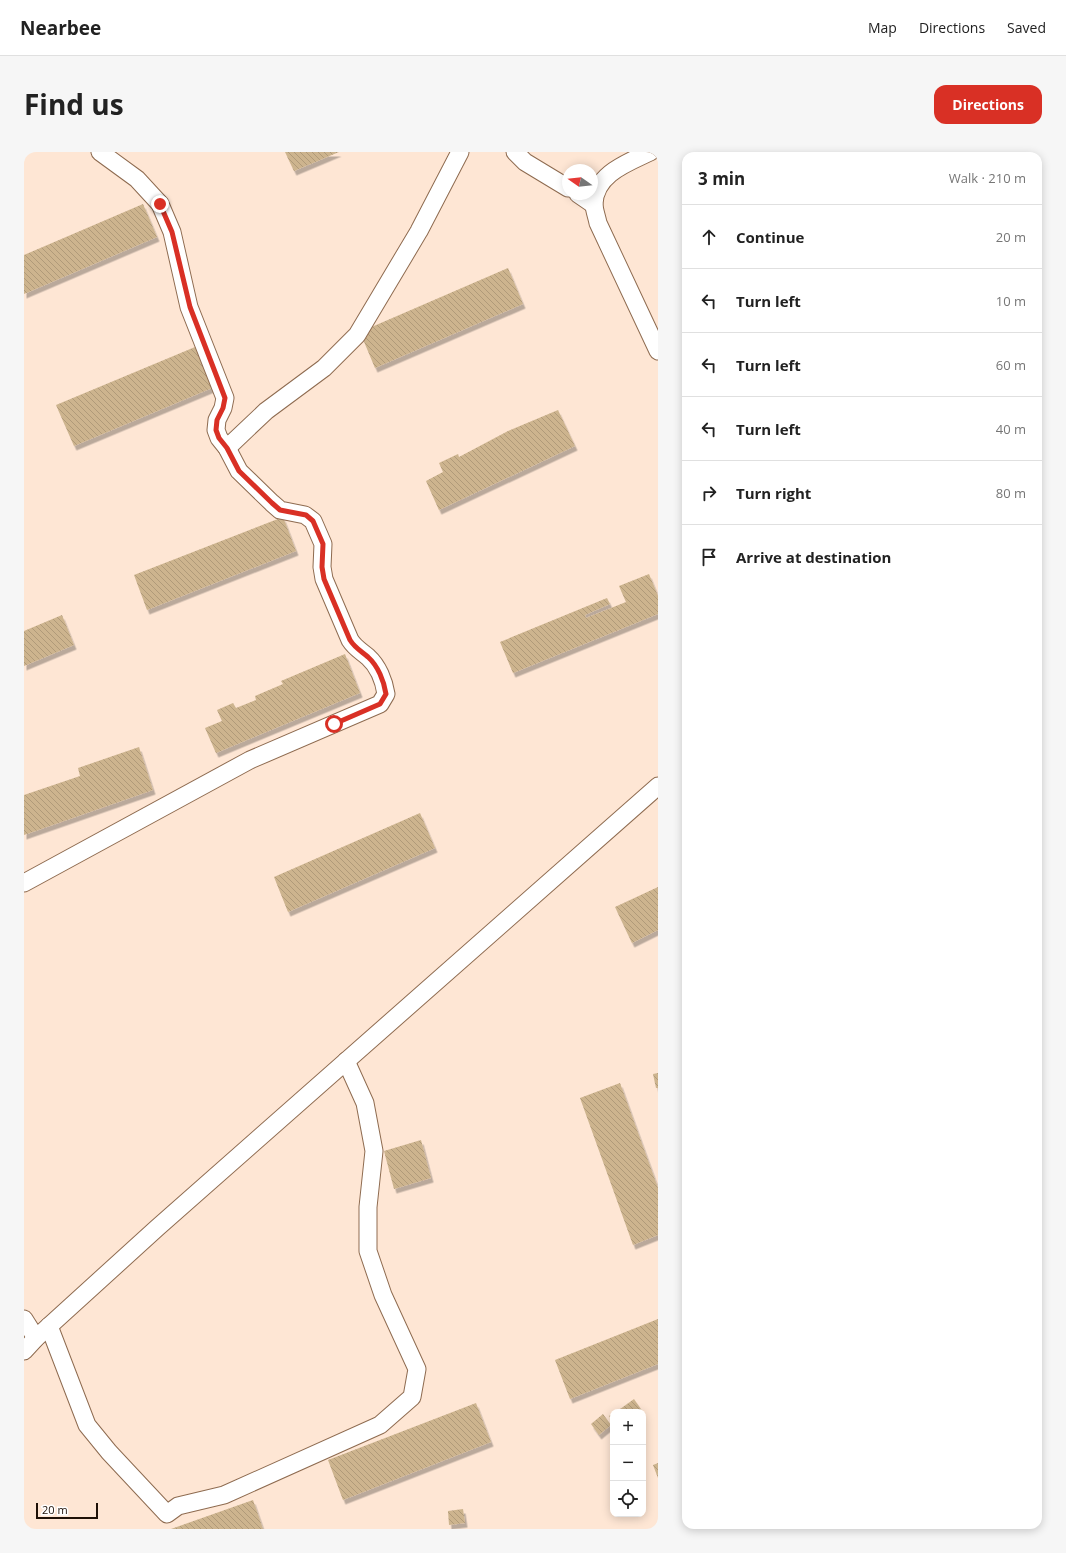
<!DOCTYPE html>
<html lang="en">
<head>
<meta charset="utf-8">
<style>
  :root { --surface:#fff; --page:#f6f6f6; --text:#222; --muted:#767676; --line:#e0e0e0; --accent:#d93025 }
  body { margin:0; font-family:"Open Sans",sans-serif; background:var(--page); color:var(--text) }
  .controls { position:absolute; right:12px; bottom:12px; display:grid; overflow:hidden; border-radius:8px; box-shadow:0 2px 10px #0003 }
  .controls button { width:36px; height:36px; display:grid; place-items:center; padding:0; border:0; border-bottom:1px solid var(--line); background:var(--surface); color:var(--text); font:20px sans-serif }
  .compass { position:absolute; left:538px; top:12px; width:36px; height:36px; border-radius:50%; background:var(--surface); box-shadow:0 2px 10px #0003; rotate:284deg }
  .scale { position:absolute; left:12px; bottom:10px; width:62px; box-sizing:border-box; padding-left:4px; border:2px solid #1e1107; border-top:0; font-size:11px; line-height:14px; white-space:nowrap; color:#1e1107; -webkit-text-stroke:3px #fff; paint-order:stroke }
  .stop { position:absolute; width:12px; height:12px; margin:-9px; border:3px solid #d93025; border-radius:50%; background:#fff }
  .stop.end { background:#d93025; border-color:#fff; box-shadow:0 1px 4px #0008 }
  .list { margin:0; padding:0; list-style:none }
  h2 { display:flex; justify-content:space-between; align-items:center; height:52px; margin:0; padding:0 16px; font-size:17px }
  h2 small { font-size:13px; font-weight:400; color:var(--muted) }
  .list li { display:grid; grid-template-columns:26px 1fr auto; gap:12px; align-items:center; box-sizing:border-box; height:64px; padding:0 16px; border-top:1px solid var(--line) }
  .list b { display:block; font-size:15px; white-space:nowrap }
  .list em { font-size:13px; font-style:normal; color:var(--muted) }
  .icon { flex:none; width:22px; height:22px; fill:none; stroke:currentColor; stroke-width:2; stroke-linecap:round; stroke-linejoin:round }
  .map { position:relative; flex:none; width:634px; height:1377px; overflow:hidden; border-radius:12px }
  header { display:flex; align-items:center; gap:24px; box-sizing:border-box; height:56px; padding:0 20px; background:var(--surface); border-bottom:1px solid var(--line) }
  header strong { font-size:19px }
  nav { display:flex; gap:22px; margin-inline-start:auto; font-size:14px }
  .intro { display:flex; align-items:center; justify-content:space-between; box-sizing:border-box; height:96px; padding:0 24px }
  h1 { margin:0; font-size:28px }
  .button { padding:10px 18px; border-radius:12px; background:var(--accent); color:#fff; font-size:14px; font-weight:700 }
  main { display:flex; gap:24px; padding:0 24px }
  aside { flex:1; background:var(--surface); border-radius:12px; box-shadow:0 2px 10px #0003 }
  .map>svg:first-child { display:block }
  .building { fill:url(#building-back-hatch); filter:url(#shadow) }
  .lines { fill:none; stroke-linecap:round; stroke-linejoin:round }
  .minor-casing { stroke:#8e6b50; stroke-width:19 }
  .minor { stroke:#fff; stroke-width:17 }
  .route { stroke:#d93025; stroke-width:5 }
</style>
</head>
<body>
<header>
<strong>Nearbee</strong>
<nav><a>Map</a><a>Directions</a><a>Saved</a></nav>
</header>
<div class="intro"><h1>Find us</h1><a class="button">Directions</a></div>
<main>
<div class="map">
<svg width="634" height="1377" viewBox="0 0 634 1377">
  <defs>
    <pattern id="building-back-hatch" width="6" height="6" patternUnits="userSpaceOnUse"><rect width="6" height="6" fill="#cdb48e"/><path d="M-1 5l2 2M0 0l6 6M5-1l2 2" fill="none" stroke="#b09a79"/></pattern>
    <filter id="shadow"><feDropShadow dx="2.5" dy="4.5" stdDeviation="0" flood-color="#0004"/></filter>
  </defs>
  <rect width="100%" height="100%" fill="#fee6d4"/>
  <g class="building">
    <path d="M261,0H315L270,19Z"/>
    <path d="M119,52L133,85L0,142V103Z"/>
    <path d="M484,116L499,152L351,216L336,180Z"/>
    <path d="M171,195L188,236L50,294L32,253Z"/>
    <path d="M534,258L551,294L415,358L402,329L419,320L415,311L434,302L435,305L484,279Z"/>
    <path d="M259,365L272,399L123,458L110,423Z"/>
    <path d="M625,422L634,444V462L489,521L476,490L583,446L586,452L561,463L562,466L602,450L595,434Z"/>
    <path d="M38,463L50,493L0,514V479Z"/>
    <path d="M321,502L336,541L192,601L181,576L198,569L193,558L209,551L212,556L232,548L231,544L259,532L257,529Z"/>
    <path d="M115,595L129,638L0,683V643L56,624L54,616Z"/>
    <path d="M396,661L411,696L264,760L250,725Z"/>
    <path d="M634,735V778L608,791L591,755Z"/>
    <path d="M634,921V936H632L629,922Z"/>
    <path d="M596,931L634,1036V1083L609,1093L556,946Z"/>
    <path d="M397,988L407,1026L370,1037L360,999Z"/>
    <path d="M634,1167V1212L546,1247L531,1208Z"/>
    <path d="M610,1247L619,1260H592Z"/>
    <path d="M452,1251L467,1290L319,1348L304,1308Z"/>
    <path d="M579,1262L587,1273L575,1283L567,1272Z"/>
    <path d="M589,1262V1270L585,1264Z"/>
    <path d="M634,1311V1326L629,1313Z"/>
    <path d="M229,1348L239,1377H147Z"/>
    <path d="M439,1357L441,1371L425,1373L424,1359Z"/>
  </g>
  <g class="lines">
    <g class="minor-casing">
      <g id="minor">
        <path d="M491,0L501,10L544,36"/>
        <path d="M626,0C603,11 571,22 570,52C570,58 573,65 574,71L634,199"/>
        <path d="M554,42L570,53"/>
        <path d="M203,296L242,259L300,216L333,183L395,79L436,0"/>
        <path d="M0,731L226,608L356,552L362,542C360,529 354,514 344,505C337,499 331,496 326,488L300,427L298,415L299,392L289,369L281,363L256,358L248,351L215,319L203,296L195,286L192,278L193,268L199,256L201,246L165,155L148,80L136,52L113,27L76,0"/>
        <path d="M0,1167L12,1186"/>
        <path d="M25,1174L63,1273L85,1300L143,1362L154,1354L200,1343L356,1273L388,1245L393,1217L359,1143L344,1099V1055L350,999L341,951L322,909"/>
        <path d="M0,1199L12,1186L133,1076L634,634"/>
      </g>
    </g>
    <use href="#minor" class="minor"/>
  </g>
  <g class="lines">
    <path class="route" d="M136,52L148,80L166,155L201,246L199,256L193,268L192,278L195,286L203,296L215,319L248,351L256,358L282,363L289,369L299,392L298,415L300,427L326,488C331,496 337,499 344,505C354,514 360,529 362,542L356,552L310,572"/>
  </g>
</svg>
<div class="controls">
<button>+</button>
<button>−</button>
<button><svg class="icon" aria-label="locate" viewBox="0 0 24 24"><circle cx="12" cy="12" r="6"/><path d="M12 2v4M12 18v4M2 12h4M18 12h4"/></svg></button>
</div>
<svg class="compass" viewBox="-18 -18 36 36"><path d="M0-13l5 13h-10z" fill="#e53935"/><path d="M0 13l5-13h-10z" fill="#767676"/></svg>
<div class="scale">20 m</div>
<div class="stop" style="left:310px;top:572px"></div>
<div class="stop end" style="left:136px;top:52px"></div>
</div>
<aside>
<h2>3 min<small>Walk · 210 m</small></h2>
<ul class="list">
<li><svg class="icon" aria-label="ahead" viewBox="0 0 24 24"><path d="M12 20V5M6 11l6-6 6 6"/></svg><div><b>Continue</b></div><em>20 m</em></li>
<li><svg class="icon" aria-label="left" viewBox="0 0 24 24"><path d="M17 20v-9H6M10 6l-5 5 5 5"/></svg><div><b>Turn left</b></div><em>10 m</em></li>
<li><svg class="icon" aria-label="left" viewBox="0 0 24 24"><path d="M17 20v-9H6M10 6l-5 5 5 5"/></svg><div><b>Turn left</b></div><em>60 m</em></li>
<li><svg class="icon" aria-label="left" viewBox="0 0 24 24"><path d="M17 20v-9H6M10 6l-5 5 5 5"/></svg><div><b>Turn left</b></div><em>40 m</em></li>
<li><svg class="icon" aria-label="right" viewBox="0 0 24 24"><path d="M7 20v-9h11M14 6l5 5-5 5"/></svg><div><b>Turn right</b></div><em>80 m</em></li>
<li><svg class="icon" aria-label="arrive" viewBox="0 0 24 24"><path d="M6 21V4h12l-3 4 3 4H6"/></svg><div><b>Arrive at destination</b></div></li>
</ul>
</aside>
</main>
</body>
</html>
